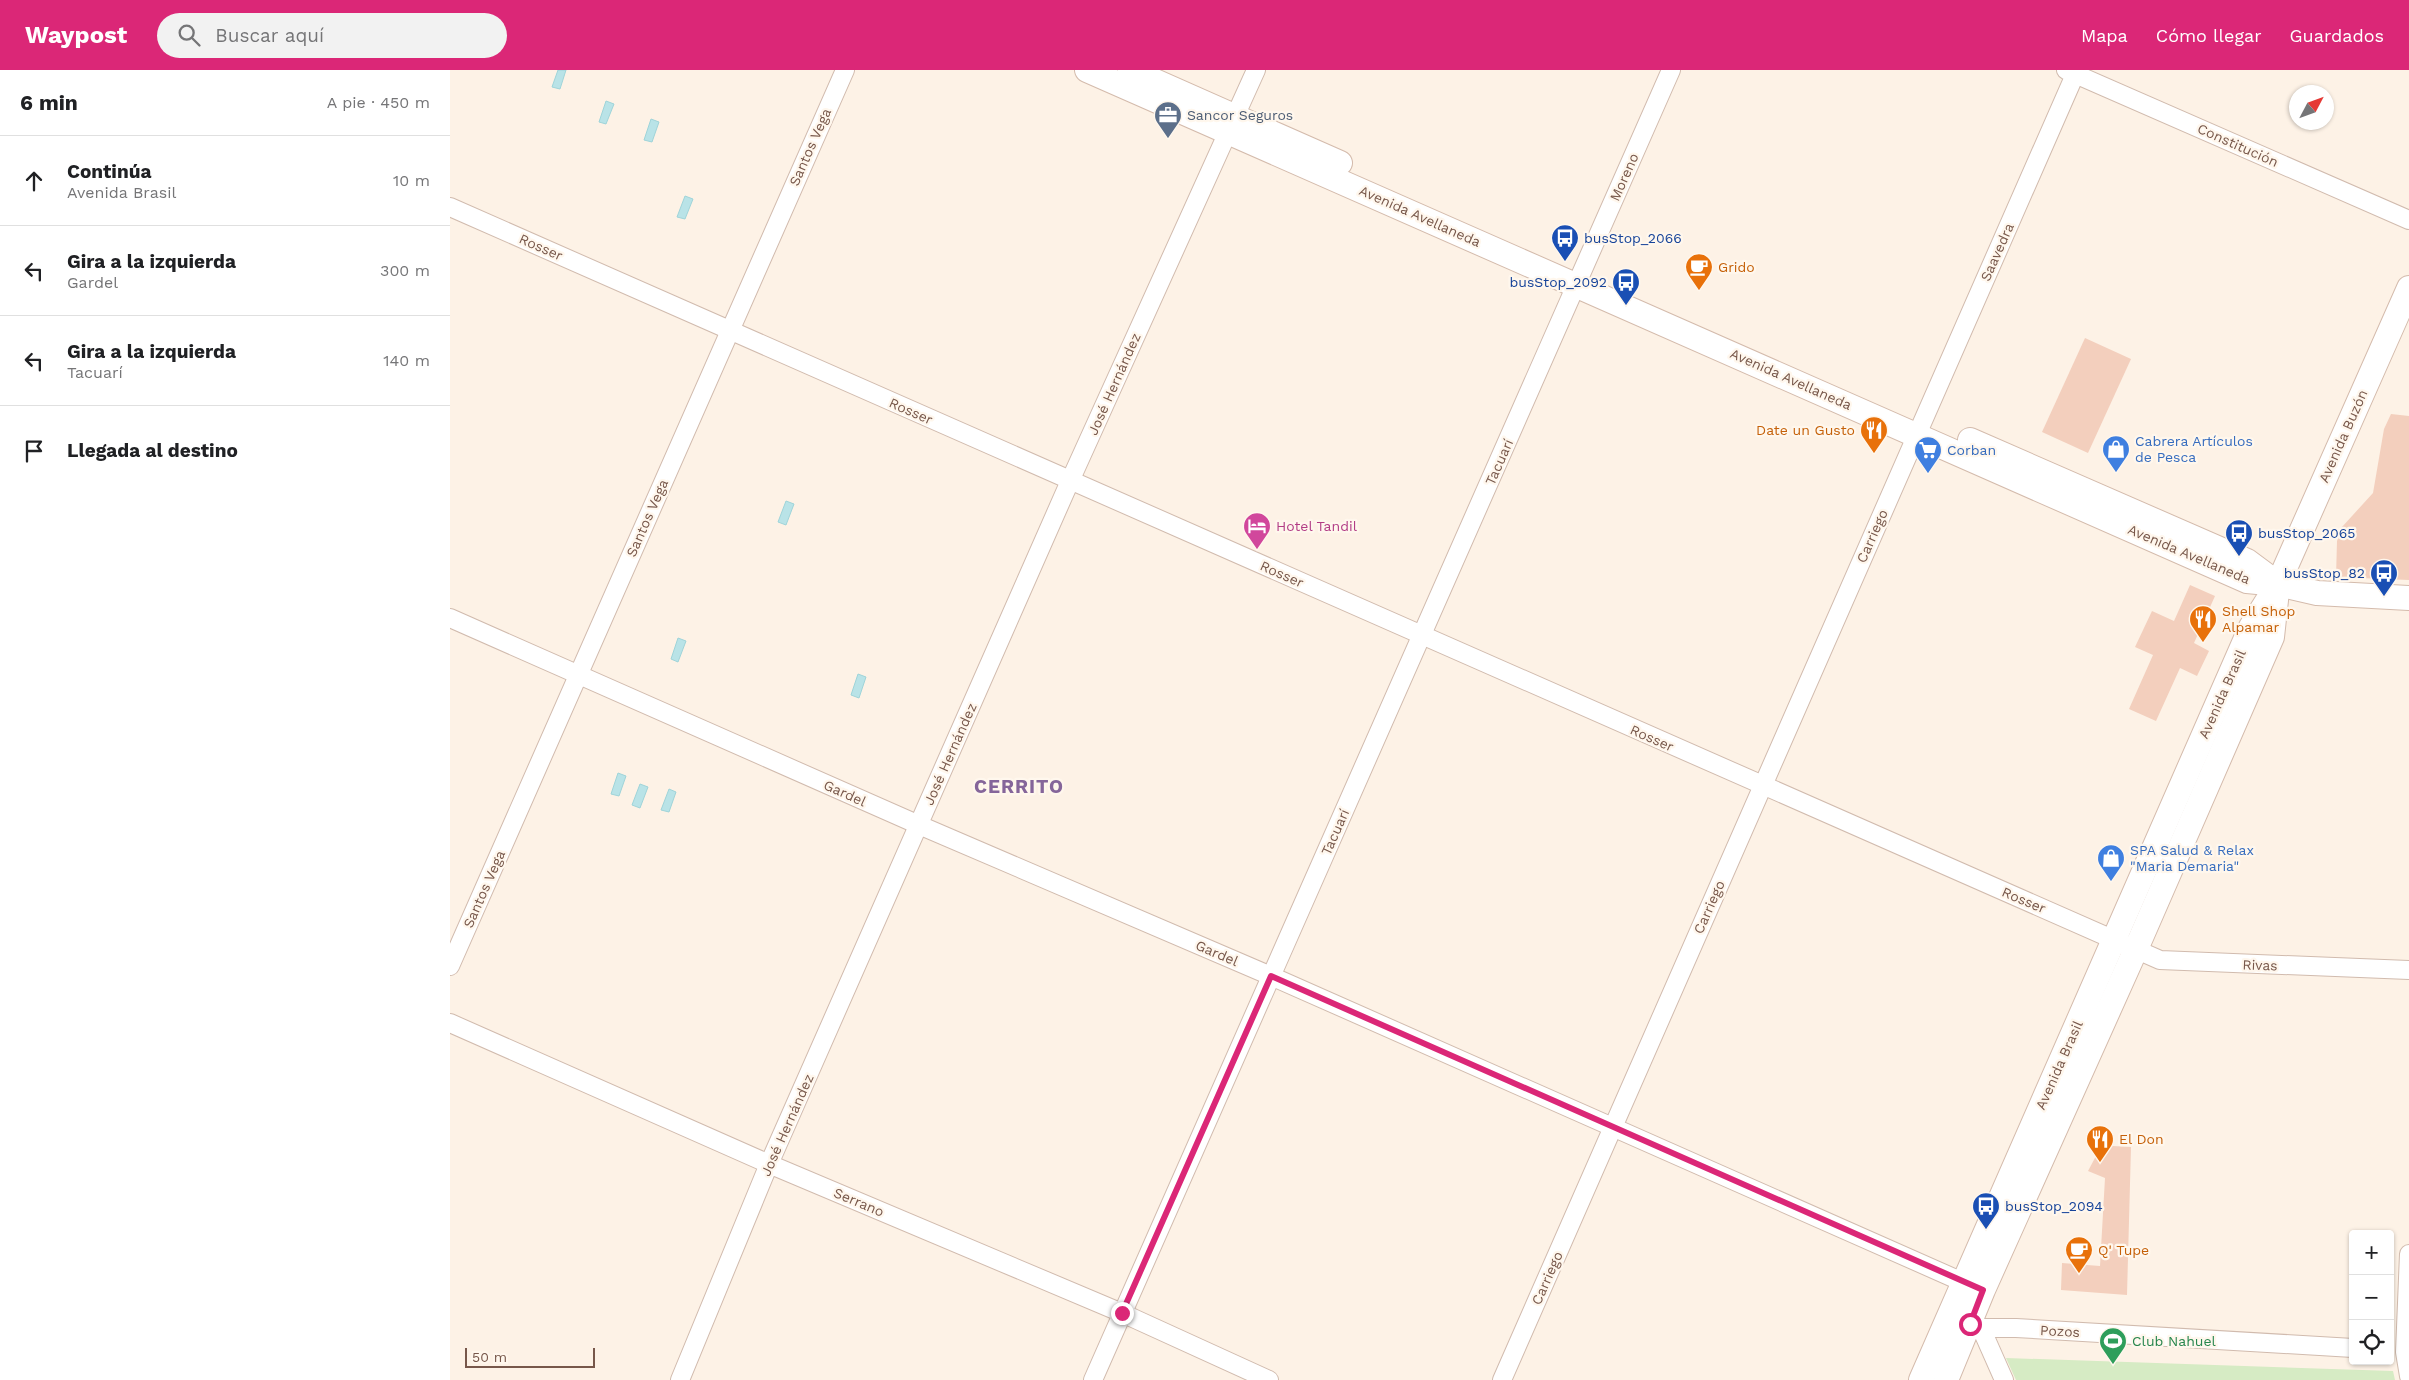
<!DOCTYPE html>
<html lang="es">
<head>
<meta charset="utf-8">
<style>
  :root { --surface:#fff; --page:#f2f2f2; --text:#202124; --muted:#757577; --line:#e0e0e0; --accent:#db2777 }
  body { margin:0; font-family:"Work Sans",sans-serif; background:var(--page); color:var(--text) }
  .controls { position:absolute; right:15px; bottom:15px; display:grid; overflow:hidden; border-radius:5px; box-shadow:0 1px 4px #0004 }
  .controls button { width:45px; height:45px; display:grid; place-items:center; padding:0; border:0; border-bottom:1px solid var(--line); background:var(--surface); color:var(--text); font:25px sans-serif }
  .compass { position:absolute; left:1839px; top:15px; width:45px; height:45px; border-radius:50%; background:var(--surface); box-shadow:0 1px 4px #0004; rotate:49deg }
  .scale { position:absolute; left:15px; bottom:12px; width:130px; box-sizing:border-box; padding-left:5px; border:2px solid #77574a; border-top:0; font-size:14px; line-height:18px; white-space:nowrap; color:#77574a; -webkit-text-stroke:4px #fff7ed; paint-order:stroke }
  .stop { position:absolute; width:15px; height:15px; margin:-11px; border:4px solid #db2777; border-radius:50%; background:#fff }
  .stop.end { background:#db2777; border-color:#fff; box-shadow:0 1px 5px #0008 }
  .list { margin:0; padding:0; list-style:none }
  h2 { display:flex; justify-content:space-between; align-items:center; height:65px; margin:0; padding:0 20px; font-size:21px }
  h2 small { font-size:16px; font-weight:400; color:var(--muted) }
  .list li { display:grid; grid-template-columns:32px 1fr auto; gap:15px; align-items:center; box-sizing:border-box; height:90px; padding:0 20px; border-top:1px solid var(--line) }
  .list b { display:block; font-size:19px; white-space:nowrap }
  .list p { margin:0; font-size:16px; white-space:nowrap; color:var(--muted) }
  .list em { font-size:16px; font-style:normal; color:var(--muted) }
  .icon { flex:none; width:28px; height:28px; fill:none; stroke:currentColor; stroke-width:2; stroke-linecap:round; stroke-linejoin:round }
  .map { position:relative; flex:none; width:1959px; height:1310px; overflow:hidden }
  header { display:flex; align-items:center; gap:30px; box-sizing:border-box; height:70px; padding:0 25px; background:var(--accent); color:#fff }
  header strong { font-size:24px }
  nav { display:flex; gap:28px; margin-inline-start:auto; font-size:18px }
  .search { width:350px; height:45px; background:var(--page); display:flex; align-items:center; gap:12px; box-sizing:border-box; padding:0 18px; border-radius:28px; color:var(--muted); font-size:19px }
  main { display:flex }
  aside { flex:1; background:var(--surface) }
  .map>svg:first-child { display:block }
  .green { fill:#d6ebc4 }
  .water { fill:#b9e3e7; stroke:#9fd4d9 }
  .building { fill:#f3cfbd }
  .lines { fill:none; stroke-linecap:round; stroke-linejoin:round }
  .minor-casing { stroke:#d1bbae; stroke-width:20 }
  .secondary-casing { stroke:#d4bbac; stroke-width:26 }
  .minor { stroke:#fff; stroke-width:18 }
  .secondary { stroke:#fff; stroke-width:24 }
  .route { stroke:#db2777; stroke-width:6 }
  .labels { text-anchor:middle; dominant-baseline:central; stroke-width:4.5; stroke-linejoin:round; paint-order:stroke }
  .service-label { font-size:14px; fill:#4e5e75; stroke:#fff7ed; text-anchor:start }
  .street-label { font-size:14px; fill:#77574a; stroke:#fff7ed }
  .transit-label { font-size:14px; fill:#164399; stroke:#fff7ed; text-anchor:start }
  .food-label { font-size:14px; fill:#c56008; stroke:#fff7ed; text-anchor:start }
  .shop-label { font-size:14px; fill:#366cbe; stroke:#fff7ed; text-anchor:start }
  .hotel-label { font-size:14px; fill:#b23c85; stroke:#fff7ed; text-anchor:start }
  .leisure-label { font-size:14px; fill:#27864d; stroke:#fff7ed; text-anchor:start }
  .district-label { font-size:19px; font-weight:bold; letter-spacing:1px; fill:#85659a; stroke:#fff7ed }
</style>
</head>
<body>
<header>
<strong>Waypost</strong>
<div class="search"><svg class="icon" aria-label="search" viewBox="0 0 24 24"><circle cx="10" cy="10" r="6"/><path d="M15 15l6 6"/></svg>Buscar aquí</div>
<nav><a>Mapa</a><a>Cómo llegar</a><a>Guardados</a></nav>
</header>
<main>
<aside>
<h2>6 min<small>A pie · 450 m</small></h2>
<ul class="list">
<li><svg class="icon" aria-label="ahead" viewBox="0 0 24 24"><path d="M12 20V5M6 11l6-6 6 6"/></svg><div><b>Continúa</b><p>Avenida Brasil</p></div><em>10 m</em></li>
<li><svg class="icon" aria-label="left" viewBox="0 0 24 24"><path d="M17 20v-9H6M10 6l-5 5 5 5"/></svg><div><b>Gira a la izquierda</b><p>Gardel</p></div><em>300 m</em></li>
<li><svg class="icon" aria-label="left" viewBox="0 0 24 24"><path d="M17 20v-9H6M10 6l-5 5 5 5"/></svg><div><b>Gira a la izquierda</b><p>Tacuarí</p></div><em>140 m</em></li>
<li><svg class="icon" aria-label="arrive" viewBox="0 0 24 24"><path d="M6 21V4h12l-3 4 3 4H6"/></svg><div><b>Llegada al destino</b></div></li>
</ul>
</aside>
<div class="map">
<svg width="1959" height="1310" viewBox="0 0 1959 1310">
  <rect width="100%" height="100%" fill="#fdf2e6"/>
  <path class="green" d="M1556,1288L1943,1301L1945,1310H1566Z"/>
  <g class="water">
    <path d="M108,0H116L110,19L102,17Z"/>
    <path d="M156,31L164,34L156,54L149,52Z"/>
    <path d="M201,49L209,52L202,72L194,70Z"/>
    <path d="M235,126L243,129L235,149L227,147Z"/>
    <path d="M336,431L344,434L336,455L328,452Z"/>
    <path d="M228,568L236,571L228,592L221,589Z"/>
    <path d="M408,604L416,607L409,628L401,625Z"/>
    <path d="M168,703L176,706L169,726L161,724Z"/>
    <path d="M190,714L198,717L190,738L182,735Z"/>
    <path d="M219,719L226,722L219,742L211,740Z"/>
  </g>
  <g class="building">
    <path d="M1635,268L1681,289L1638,383L1592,362Z"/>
    <path d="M1941,344L1959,346V510L1886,507L1887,471L1892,457L1923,423L1934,359Z"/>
    <path d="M1740,515L1765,526L1744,573L1759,581L1747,606L1730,598L1706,651L1679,639L1703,585L1685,577L1702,541L1724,551Z"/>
    <path d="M1645,1075L1681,1077L1677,1225L1611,1220L1612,1193L1650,1196L1655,1108L1638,1101L1646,1086Z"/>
  </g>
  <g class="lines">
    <g class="minor-casing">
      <g id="minor">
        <path d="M1616,0L1959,150"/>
        <path d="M0,137L1710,890L1959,900"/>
        <path d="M0,548L469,755L821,906L1524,1217"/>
        <path d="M0,896L395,0"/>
        <path d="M0,953L319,1094L672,1243L819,1310"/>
        <path d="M1959,1184L1955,1282L1959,1306"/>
        <path d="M1509,1249L1531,1258H1566L1903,1278"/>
        <path d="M1531,1258L1554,1310"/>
        <path d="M230,1310L319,1094L620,411L806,0"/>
        <path d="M643,1310L1221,0"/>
        <path d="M1052,1310L1627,0"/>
      </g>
    </g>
    <g class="secondary-casing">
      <g id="secondary">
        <path d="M637,0L1797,511L1828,514L1867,523L1959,528"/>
        <path d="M680,0L890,93"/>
        <path d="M1520,370L1797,491L1828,514"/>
        <path d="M1471,1310L1801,557L1828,514L1959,218"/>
        <path d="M1496,1310L1533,1220L1686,879L1822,567L1827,521"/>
      </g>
    </g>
    <use href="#minor" class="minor"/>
    <use href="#secondary" class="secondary"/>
  </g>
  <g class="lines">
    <path class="route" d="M672,1243L821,906L1533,1220L1520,1254"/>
  </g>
  <defs>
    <g id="office-pin" transform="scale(1.4375)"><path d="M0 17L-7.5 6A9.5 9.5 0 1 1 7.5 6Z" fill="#5c6f8a" stroke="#fff7ed"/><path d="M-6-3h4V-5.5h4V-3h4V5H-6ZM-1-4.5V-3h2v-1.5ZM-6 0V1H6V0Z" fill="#fff"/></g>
    <g id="bus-pin" transform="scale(1.4375)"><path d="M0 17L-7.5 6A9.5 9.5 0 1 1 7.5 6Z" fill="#1a4fb4" stroke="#fff7ed"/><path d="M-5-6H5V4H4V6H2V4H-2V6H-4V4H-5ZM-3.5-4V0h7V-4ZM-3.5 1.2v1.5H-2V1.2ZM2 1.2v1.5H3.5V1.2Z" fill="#fff"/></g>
    <g id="cafe-pin" transform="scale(1.4375)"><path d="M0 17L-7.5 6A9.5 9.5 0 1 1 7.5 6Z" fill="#e8710a" stroke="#fff7ed"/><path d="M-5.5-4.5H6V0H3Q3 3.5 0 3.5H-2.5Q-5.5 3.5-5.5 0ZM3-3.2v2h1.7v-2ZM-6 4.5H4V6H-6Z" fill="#fff"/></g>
    <g id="restaurant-pin" transform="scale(1.4375)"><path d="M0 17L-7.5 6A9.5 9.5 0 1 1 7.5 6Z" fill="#e8710a" stroke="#fff7ed"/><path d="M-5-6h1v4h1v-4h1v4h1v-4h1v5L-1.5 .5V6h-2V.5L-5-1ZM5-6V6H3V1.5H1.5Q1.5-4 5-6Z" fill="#fff"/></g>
    <g id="shop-pin" transform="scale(1.4375)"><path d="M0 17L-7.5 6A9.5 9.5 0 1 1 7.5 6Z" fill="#3f7fe0" stroke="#fff7ed"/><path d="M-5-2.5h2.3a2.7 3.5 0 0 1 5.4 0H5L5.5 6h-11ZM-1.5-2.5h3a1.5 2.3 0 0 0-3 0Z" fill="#fff"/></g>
    <g id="supermarket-pin" transform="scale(1.4375)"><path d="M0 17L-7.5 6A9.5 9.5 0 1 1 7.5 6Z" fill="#3f7fe0" stroke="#fff7ed"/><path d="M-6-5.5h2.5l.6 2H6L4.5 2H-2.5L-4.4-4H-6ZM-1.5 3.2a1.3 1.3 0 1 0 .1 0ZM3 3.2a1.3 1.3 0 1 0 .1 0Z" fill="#fff"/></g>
    <g id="hotel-pin" transform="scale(1.4375)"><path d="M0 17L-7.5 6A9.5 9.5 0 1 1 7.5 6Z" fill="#d1479c" stroke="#fff7ed"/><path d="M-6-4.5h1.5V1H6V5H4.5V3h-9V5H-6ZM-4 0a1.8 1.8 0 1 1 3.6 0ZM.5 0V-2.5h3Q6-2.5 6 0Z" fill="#fff"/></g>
    <g id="stadium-pin" transform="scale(1.4375)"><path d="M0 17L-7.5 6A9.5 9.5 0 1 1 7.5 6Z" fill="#2e9e5b" stroke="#fff7ed"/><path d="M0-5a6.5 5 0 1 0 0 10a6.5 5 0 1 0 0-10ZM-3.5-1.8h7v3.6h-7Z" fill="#fff"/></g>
  </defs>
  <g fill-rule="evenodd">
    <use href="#office-pin" x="718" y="45"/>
    <use href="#bus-pin" x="1115" y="168"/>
    <use href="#cafe-pin" x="1249" y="197"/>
    <use href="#bus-pin" x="1176" y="212"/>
    <use href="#restaurant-pin" x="1424" y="360"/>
    <use href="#shop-pin" x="1666" y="379"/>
    <use href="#supermarket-pin" x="1478" y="380"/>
    <use href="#hotel-pin" x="807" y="456"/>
    <use href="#bus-pin" x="1789" y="463"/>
    <use href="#bus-pin" x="1934" y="503"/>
    <use href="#restaurant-pin" x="1753" y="549"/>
    <use href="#shop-pin" x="1661" y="788"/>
    <use href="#restaurant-pin" x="1650" y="1069"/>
    <use href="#bus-pin" x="1536" y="1136"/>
    <use href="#cafe-pin" x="1629" y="1180"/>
    <use href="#stadium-pin" x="1663" y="1271"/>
  </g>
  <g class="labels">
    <g class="service-label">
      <text x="737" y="45">Sancor Seguros</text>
    </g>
    <g class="street-label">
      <text transform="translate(1788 75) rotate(24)">Constitución</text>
      <text transform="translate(360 77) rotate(-66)">Santos Vega</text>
      <text transform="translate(1174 107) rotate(-66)">Moreno</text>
      <text transform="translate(970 146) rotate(24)">Avenida Avellaneda</text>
      <text transform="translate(91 177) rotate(24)">Rosser</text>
      <text transform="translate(1547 182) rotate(-66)">Saavedra</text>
      <text transform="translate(1341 309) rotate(24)">Avenida Avellaneda</text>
      <text transform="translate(664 314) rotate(-66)">José Hernández</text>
      <text transform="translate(461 341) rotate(24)">Rosser</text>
      <text transform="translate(1893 366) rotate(-66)">Avenida Buzón</text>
      <text transform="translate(1049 392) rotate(-66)">Tacuarí</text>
      <text transform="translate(197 448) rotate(-66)">Santos Vega</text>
      <text transform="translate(1422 466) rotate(-66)">Carriego</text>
      <text transform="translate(1739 484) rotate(23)">Avenida Avellaneda</text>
      <text transform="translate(832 504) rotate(24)">Rosser</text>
      <text transform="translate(1772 624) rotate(-66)">Avenida Brasil</text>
      <text transform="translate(1202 668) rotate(24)">Rosser</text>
      <text transform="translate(500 684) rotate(-66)">José Hernández</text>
      <text transform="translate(395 723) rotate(24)">Gardel</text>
      <text transform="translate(885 762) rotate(-66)">Tacuarí</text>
      <text transform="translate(34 819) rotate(-66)">Santos Vega</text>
      <text transform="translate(1574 830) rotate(23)">Rosser</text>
      <text transform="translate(1259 837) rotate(-66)">Carriego</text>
      <text transform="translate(767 883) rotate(23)">Gardel</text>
      <text transform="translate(1810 895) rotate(2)">Rivas</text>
      <text transform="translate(1609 995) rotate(-66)">Avenida Brasil</text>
      <text transform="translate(337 1055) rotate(-66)">José Hernández</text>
      <text transform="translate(409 1132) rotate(23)">Serrano</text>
      <text transform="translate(1097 1208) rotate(-66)">Carriego</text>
      <text transform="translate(1610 1261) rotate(3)">Pozos</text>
    </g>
    <g class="transit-label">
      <text x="1134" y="168">busStop_2066</text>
      <text x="1157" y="212" text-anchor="end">busStop_2092</text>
      <text x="1808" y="463">busStop_2065</text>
      <text x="1915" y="503" text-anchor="end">busStop_82</text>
      <text x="1555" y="1136">busStop_2094</text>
    </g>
    <g class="food-label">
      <text x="1268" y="197">Grido</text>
      <text x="1405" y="360" text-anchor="end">Date un Gusto</text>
      <text x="1772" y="541">Shell Shop<tspan x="1772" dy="16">Alpamar</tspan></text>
      <text x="1669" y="1069">El Don</text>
      <text x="1648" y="1180">Q' Tupe</text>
    </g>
    <g class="shop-label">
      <text x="1685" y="371">Cabrera Artículos<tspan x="1685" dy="16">de Pesca</tspan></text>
      <text x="1497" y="380">Corban</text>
      <text x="1680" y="780">SPA Salud &amp; Relax<tspan x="1680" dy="16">"Maria Demaria"</tspan></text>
    </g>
    <g class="hotel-label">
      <text x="826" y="456">Hotel Tandil</text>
    </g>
    <g class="leisure-label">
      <text x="1682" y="1271">Club Nahuel</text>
    </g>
    <g class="district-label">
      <text x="569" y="716">CERRITO</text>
    </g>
  </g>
</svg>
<div class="controls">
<button>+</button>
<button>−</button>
<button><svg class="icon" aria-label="locate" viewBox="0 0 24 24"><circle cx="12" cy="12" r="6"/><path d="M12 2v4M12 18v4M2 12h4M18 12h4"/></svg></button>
</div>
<svg class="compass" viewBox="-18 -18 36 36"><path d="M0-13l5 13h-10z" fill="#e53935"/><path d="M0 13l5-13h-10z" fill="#757577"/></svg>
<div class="scale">50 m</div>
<div class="stop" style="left:1520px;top:1254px"></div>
<div class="stop end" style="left:672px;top:1243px"></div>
</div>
</main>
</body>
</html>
